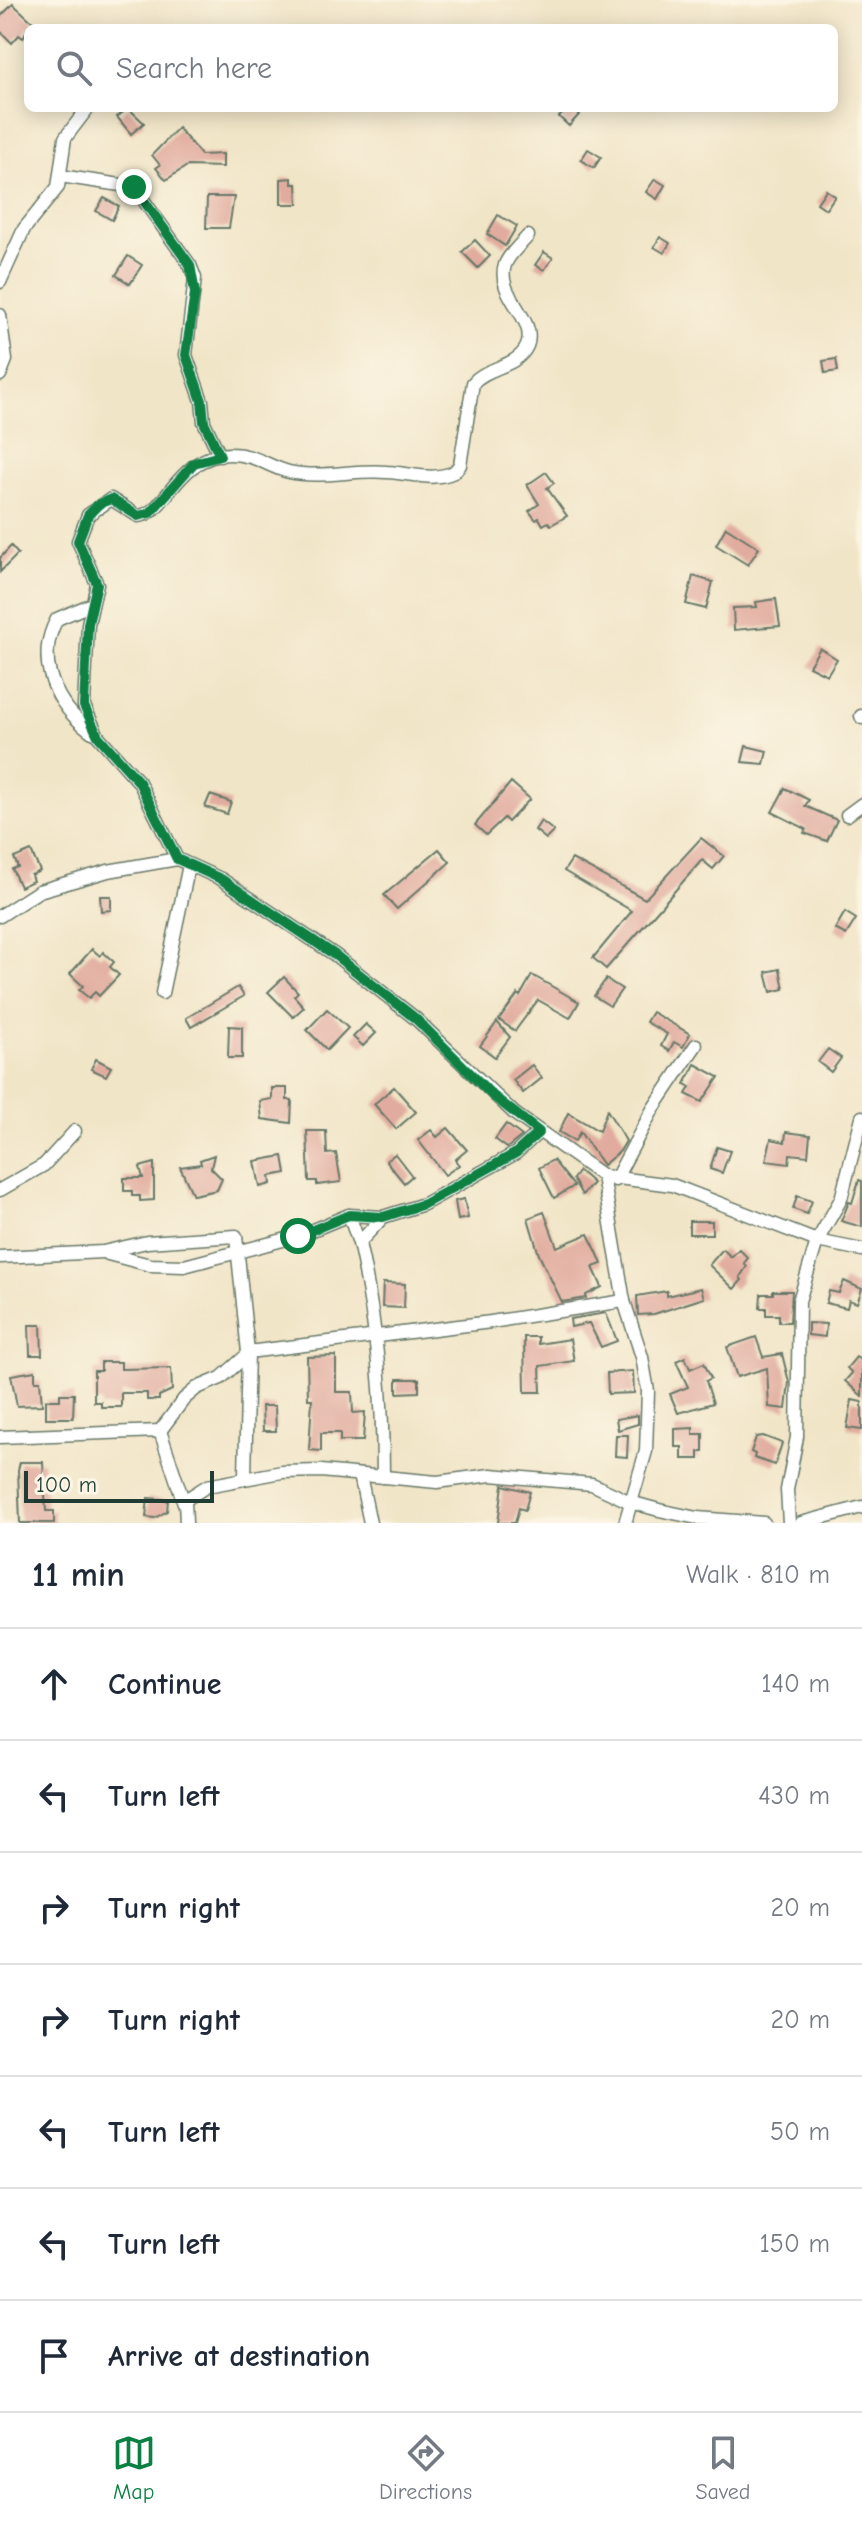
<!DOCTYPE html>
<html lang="en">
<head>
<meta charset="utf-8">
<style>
  :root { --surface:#fff; --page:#f2f2f3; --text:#1f2937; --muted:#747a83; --line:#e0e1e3; --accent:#0b8043 }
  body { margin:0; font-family:"Comic Neue",sans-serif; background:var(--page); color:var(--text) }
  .scale { position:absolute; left:24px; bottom:20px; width:190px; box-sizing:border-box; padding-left:8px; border:4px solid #1f3d34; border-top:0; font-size:22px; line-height:28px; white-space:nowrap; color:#1f3d34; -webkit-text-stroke:6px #fcf5e5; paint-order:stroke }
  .stop { position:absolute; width:24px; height:24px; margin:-18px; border:6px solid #0b8043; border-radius:50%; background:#fff }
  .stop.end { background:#0b8043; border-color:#fff; box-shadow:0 2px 8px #0008 }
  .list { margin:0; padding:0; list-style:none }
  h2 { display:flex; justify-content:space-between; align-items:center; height:104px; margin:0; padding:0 32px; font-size:34px }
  h2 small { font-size:26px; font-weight:400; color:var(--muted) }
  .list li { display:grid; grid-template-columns:52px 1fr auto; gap:24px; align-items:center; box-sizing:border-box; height:112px; padding:0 32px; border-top:2px solid var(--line) }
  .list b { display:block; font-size:30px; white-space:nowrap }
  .list em { font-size:26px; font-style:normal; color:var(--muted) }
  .icon { flex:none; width:44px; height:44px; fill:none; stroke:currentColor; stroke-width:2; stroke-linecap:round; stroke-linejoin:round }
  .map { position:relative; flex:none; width:862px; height:1523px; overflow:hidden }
  .search { position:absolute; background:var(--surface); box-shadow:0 4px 20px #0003; left:24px; right:24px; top:24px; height:88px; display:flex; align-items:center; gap:20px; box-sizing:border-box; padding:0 28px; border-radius:12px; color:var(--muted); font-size:30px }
  .sheet { height:888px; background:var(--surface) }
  nav { display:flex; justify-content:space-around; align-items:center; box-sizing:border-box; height:112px; border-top:2px solid var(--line); background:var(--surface); font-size:22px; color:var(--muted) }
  nav a { display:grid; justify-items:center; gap:4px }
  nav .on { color:var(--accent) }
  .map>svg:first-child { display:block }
  .building { fill:#e1ac9f }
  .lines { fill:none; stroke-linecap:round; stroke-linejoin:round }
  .street-casing { stroke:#687867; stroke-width:15 }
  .street { stroke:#fff; stroke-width:12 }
  .route { stroke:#0b8043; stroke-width:10 }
</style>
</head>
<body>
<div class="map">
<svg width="862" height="1523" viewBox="0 0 862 1523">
  <rect width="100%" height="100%" fill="#fcf5e5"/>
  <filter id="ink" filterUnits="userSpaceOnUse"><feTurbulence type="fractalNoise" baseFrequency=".0125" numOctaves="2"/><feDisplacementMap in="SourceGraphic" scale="16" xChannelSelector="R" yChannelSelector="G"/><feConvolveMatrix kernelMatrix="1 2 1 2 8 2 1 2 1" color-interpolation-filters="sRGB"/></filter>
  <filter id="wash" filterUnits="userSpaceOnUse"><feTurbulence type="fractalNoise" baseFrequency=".006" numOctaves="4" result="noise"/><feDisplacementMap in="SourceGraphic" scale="32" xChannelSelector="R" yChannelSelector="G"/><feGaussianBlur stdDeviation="1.8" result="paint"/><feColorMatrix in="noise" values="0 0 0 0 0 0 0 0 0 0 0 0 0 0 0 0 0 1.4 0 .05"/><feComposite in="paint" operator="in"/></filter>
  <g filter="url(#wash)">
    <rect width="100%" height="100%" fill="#f1e5c7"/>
    <g id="blocks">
      <g class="building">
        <path d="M13,4L35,24L28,28L23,38L19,35L12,43L0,31V17Z"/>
        <path d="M128,108L144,123L131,134L117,117Z"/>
        <path d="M568,108H585L569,126L559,117Z"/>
        <path d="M178,128L201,155L223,154V167L187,166L166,180L156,168L160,165L152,155Z"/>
        <path d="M588,149L601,157L594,168L581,160Z"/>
        <path d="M292,178V184H297L298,204H281V179Z"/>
        <path d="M655,179L665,185L657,199L646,192Z"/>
        <path d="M826,190L835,196L826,209L817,203Z"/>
        <path d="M207,197H234L229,228H206Z"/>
        <path d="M104,198L119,206L112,220L96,211Z"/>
        <path d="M498,215L517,226L505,246L487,234Z"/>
        <path d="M660,237L670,243L664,253L654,247Z"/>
        <path d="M475,240L490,256L478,268L462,252Z"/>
        <path d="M544,252L553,258L544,270L535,265Z"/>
        <path d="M128,256L142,265L130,284L116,275Z"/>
        <path d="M836,359L838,371L825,373L823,361Z"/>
        <path d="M546,472L554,483L547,488L567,516L551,525L548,522L543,525L539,518L536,520L529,511L539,504L527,485Z"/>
        <path d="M726,527L759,548L748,565L716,545Z"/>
        <path d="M11,546L18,554L0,572V558Z"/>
        <path d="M693,576L713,582L706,609L686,604Z"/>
        <path d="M776,599L780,626L734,630L733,608L757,607L756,602Z"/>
        <path d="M820,648L837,659L827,675L809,666Z"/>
        <path d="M746,746L767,751L764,764L742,762Z"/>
        <path d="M511,782L530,799L508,822L504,818L486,835L475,825Z"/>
        <path d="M785,788L809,800L805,806L837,820L827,841L804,833L806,829L772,812Z"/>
        <path d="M210,795L231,802L227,814L205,807Z"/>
        <path d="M541,821L554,831L546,839L535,830Z"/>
        <path d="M701,838L724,856L713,869L702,860L606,969L593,958L632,911L564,871L572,859L645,899Z"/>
        <path d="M439,849L450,862L397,909L384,895Z"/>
        <path d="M31,851L40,871L31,875L33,881L20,887L12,869L18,867L14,858Z"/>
        <path d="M100,896H111V910L101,911Z"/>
        <path d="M845,912L856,919L846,935L835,929Z"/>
        <path d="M92,949L100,956L103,952L114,962L110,967L119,975L99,996L95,992L89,998L79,990L83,986L70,974Z"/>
        <path d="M780,969L784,989L771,992L766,972Z"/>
        <path d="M532,975L579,1002L570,1018L538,1000L515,1031L499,1020L518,994L520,996Z"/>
        <path d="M284,977L298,992L294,996L304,1007L293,1017L268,992Z"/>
        <path d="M606,979L622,989L610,1006L594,996Z"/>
        <path d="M238,987L244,996L191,1027L186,1018Z"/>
        <path d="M327,1009L348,1028L327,1050L307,1030Z"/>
        <path d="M652,1012L690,1034L683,1047L674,1042L669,1051L661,1046L667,1034L646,1022Z"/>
        <path d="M497,1022L510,1037L495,1057L480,1046Z"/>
        <path d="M366,1024L376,1033L363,1046L353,1037Z"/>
        <path d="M229,1026L242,1027V1058H228Z"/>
        <path d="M828,1049L841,1058L831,1072L818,1062Z"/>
        <path d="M96,1059L111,1067L106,1076L91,1069Z"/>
        <path d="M695,1064L719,1077L702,1102L686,1094L690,1087L685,1084Z"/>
        <path d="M532,1065L542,1078L523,1093L513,1080Z"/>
        <path d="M394,1087L416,1112L396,1129L374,1104Z"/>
        <path d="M272,1088H287V1100H292L291,1123L262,1119L260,1101L272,1099Z"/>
        <path d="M607,1110L626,1141L620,1151L603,1165L580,1132L575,1141L559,1132L568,1113L599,1131Z"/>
        <path d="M506,1124L522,1136L507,1148L495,1139Z"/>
        <path d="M448,1128L467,1150L455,1160L459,1165L445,1175L418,1140L431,1130L437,1137Z"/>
        <path d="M307,1131H326L327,1154L336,1153L341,1182L317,1185V1181H309Z"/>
        <path d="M786,1132L810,1135L808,1156L790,1154L789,1164L766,1161L771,1139L785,1142Z"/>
        <path d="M717,1147L730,1151L722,1173L710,1169Z"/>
        <path d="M395,1154L412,1176L404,1183L386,1161Z"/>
        <path d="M214,1155L211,1168L222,1179L217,1190L193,1195L180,1167L201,1164L200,1160Z"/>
        <path d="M283,1156L286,1173L270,1176L271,1184L260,1187L255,1161Z"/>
        <path d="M553,1160L574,1186L554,1198L539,1168Z"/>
        <path d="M154,1163V1200L140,1201V1196H132V1191H124V1178H143L140,1167Z"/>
        <path d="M579,1171L593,1183L582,1195L573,1179Z"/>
        <path d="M859,1180L862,1181V1227L841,1221L849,1202L852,1203Z"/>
        <path d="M797,1196L812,1201L807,1214L793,1209Z"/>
        <path d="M464,1199L468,1218L458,1220L455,1201Z"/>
        <path d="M544,1212L557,1247L588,1234L597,1252L602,1264L593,1267L602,1287L586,1295V1298L562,1302L539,1255L528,1218Z"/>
        <rect x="689" y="1221" width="23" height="13"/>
        <path d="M723,1249L731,1257L739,1249L748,1258L744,1263L747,1266L740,1277L742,1280L734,1289L709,1265Z"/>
        <path d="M844,1281L862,1289L857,1303L849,1300L847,1308L826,1303L829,1291L839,1293Z"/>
        <path d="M383,1283L405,1284L404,1308L382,1307Z"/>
        <path d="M701,1288L704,1298L654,1314L638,1315L637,1296L667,1291V1296Z"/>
        <path d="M773,1291H792L790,1322H779V1315H766V1308H760L761,1294H773Z"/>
        <path d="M606,1313L617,1341L601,1347L589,1323L571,1327L570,1319Z"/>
        <path d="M808,1323L826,1324L825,1337L808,1335Z"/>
        <path d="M29,1325H41L42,1355H30Z"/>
        <path d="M524,1337H538V1344L570,1339L574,1361L540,1366L541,1392H525Z"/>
        <path d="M756,1337L763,1357L782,1354L789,1382L786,1409L769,1407L767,1368L737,1377L727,1347Z"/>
        <path d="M336,1356V1392H352L353,1413L365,1412L363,1441H340V1433H321V1451L309,1450L312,1399H308L307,1357Z"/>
        <path d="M685,1357L690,1369L704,1363L711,1378L706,1381L713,1403L678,1413L670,1394L688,1387L676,1361Z"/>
        <path d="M856,1357L862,1361V1396L845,1381L852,1373L847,1368Z"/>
        <path d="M101,1362H121V1369L171,1368L172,1390L159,1396V1400H147V1393H121V1407H101V1402H94V1371H101Z"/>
        <path d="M35,1371V1381H40L42,1405L17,1406L11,1375Z"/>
        <path d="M633,1371L634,1393L608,1394L607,1373Z"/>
        <path d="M397,1379H419V1392L397,1393Z"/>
        <path d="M60,1394H74L73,1418H46V1400H60Z"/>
        <path d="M852,1400L862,1402V1430L847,1428Z"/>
        <path d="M262,1406H275L276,1431H263Z"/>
        <path d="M638,1415V1424L618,1430L616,1419Z"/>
        <path d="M693,1428V1434H703V1452H699V1459H682V1447H675V1429Z"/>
        <path d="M616,1435H628L627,1457L615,1456Z"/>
        <path d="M763,1436L782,1443L775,1465L754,1458L755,1454L751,1452L756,1437Z"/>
        <path d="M20,1462H43L46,1511H54V1523H20L18,1470Z"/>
        <path d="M503,1485L530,1492L525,1510L519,1508L515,1523H498Z"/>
        <path d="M148,1498L168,1500L167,1511L155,1518L146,1517Z"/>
      </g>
    </g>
  </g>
  <g filter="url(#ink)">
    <use href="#blocks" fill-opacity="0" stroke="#687867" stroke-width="2"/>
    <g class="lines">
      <g class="street-casing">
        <g id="street">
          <path d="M60,176L134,187L190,265L195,278L186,355L202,401L204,422L220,456"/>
          <path d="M0,282L24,229L58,187L65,138L88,108"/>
          <path d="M0,315L6,360L0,375"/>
          <path d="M861,716L862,718"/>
          <path d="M92,732C56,706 34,661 57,619L92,604"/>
          <path d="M847,815L862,804"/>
          <path d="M177,859L139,782L98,736L84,706L88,624L97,584L78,541L88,515L111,499L138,516C167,515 176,455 230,454C256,454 268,467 289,472C321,479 355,469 387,472C411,473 432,482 454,472L460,465L473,383C487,366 517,368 527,346C538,319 495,295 505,265C508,255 521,244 528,236"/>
          <path d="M0,916L39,891L108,871L177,859L221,879L335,955L416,1019L515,1114L603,1176L672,1185L817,1241L862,1250"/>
          <path d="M162,993L189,865"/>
          <path d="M603,1176L624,1301L642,1357L648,1391L646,1451L625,1523"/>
          <path d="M615,1180L653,1109L696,1045"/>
          <path d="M0,1190L44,1165L75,1131"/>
          <path d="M349,1215L359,1243"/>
          <path d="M108,1254L150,1265L184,1266L298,1236L349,1215L383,1217"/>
          <path d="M0,1257L103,1252L147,1242L236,1236L248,1352L245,1476"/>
          <path d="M248,1352L491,1322L624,1301"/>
          <path d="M160,1431L184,1399L197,1388L221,1378L248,1354"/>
          <path d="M0,1437L160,1431L184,1503"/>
          <path d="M360,1475L370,1523"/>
          <path d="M383,1477C383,1397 377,1321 359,1243L383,1217L424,1204L516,1153L539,1132"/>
          <path d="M186,1523L185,1500L207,1486L282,1472L321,1471L437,1482L491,1475L592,1484L630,1502L659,1510L697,1518L764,1523"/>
          <path d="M789,1523L787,1490L797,1437L799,1301L817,1241L841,1199L862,1117"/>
          <path d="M801,1523L862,1507"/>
        </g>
      </g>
      <use href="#street" class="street"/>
    </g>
  </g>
  <g class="lines" filter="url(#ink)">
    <path class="route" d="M134,187L190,265L195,293L186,355L202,401L204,422L220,456L194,463L150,513L138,516L111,499L99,504L88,515L78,541L97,584L88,624L84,706L98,736L139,782L177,859L221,879L335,955L416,1019L492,1095L539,1132L516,1153L424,1204L383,1217L349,1215L298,1236"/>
  </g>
</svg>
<div class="scale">100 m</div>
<div class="stop" style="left:298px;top:1236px"></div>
<div class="stop end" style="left:134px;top:187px"></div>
<div class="search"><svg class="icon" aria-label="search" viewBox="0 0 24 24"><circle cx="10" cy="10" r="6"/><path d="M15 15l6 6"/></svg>Search here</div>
</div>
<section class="sheet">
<h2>11 min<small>Walk · 810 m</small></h2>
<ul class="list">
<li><svg class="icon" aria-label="ahead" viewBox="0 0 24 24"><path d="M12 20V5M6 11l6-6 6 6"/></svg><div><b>Continue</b></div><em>140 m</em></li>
<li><svg class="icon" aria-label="left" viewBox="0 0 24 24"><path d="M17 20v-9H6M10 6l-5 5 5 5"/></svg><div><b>Turn left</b></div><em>430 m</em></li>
<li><svg class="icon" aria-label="right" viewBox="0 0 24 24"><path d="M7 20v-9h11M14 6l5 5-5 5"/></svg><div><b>Turn right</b></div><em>20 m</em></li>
<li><svg class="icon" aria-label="right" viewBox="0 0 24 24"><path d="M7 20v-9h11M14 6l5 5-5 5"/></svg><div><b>Turn right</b></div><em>20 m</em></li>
<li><svg class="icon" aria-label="left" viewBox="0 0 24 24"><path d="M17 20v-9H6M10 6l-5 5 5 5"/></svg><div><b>Turn left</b></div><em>50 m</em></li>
<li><svg class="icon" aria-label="left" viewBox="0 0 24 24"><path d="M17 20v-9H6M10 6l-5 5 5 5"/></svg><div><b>Turn left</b></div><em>150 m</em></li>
<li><svg class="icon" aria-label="arrive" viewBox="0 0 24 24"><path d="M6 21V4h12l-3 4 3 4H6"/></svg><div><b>Arrive at destination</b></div></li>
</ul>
</section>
<nav>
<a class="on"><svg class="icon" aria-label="map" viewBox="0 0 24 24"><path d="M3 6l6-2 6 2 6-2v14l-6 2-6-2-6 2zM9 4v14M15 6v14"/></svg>Map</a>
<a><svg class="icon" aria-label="directions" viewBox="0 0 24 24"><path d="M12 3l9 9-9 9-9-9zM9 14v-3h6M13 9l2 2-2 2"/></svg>Directions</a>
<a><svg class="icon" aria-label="saved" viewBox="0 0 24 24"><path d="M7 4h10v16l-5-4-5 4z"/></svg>Saved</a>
</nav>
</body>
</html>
